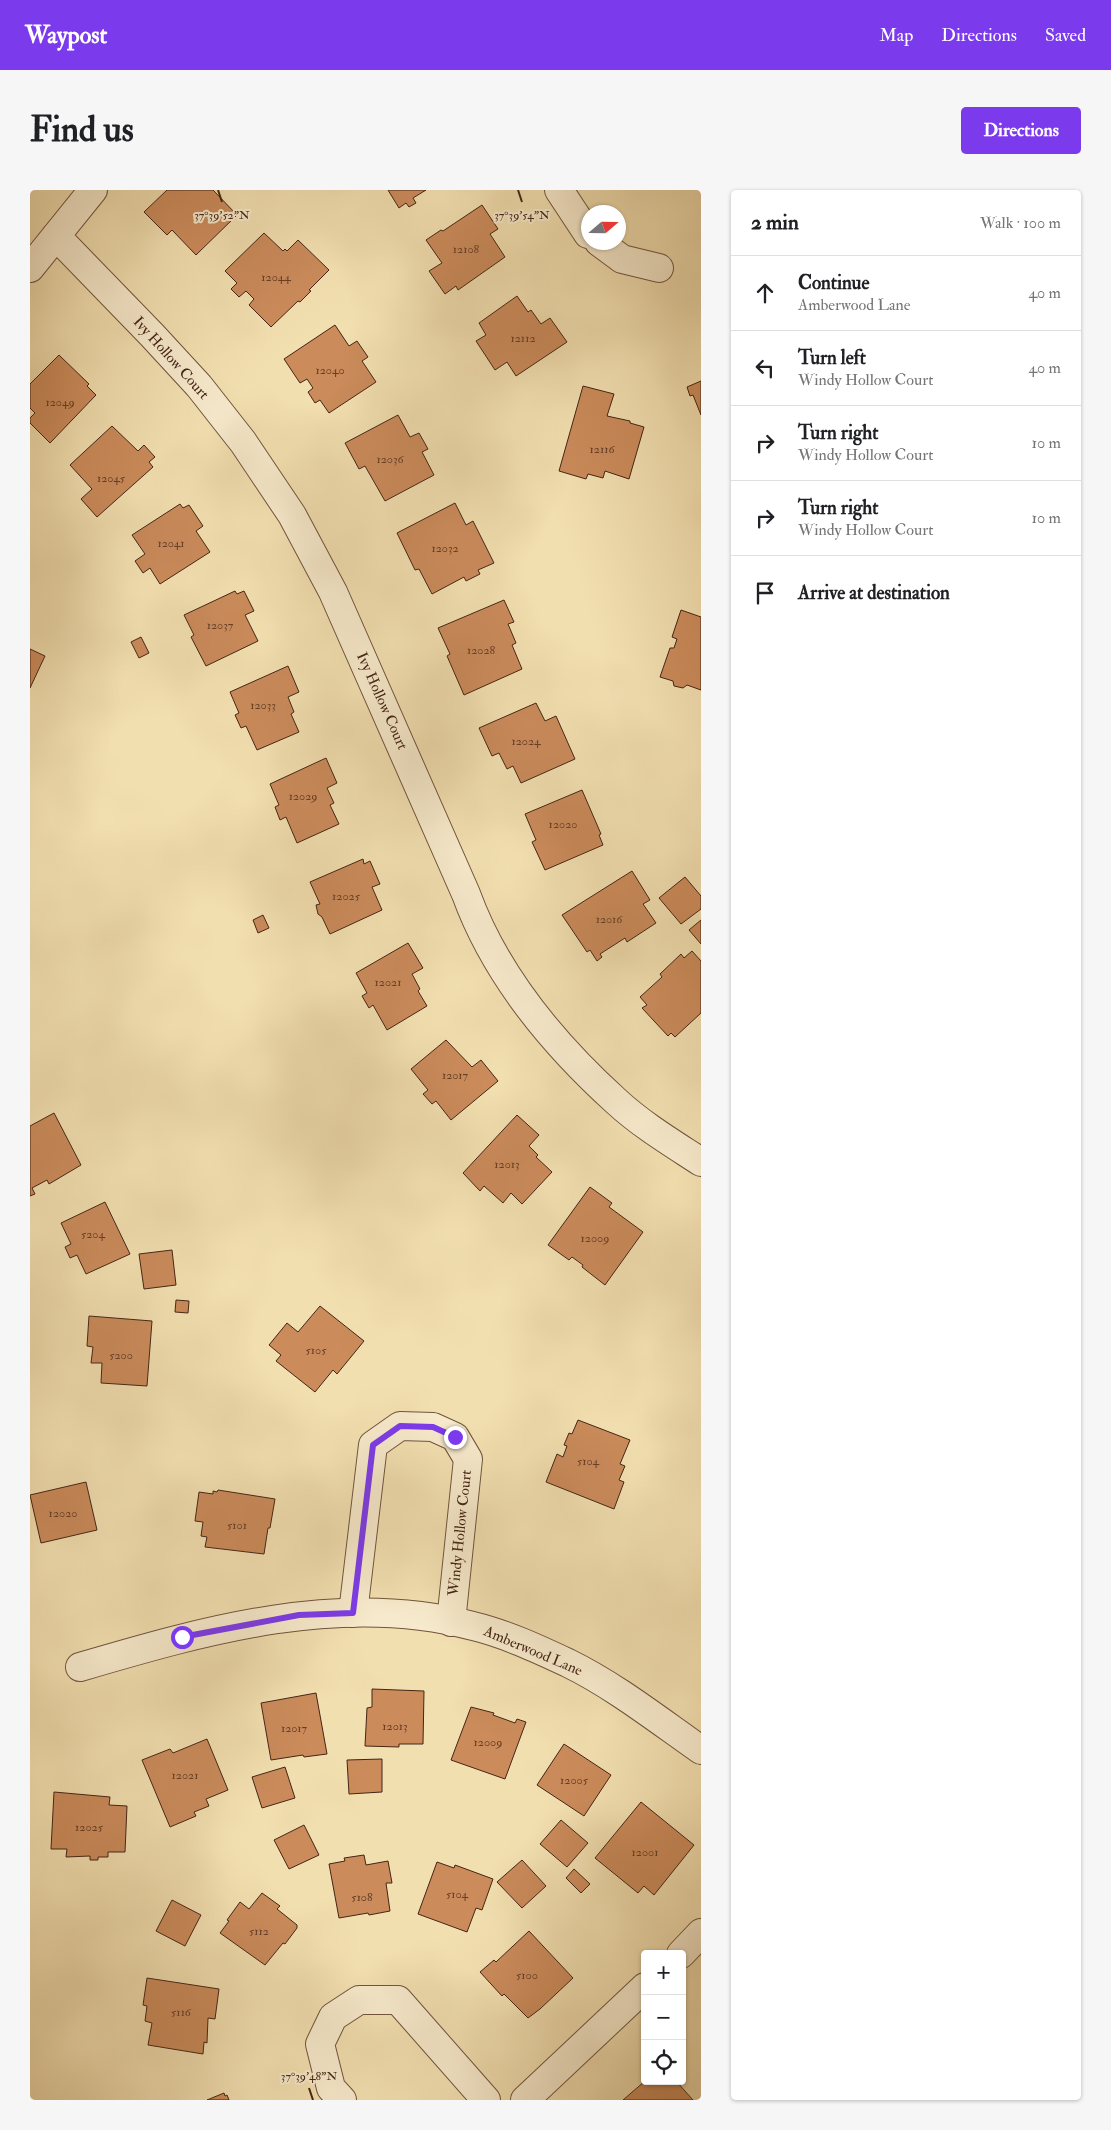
<!DOCTYPE html>
<html lang="en">
<head>
<meta charset="utf-8">
<style>
  :root { --surface:#fff; --page:#f6f6f6; --text:#202124; --muted:#757577; --line:#e0e0e0; --accent:#7c3aed }
  body { margin:0; font-family:"IM FELL Double Pica",serif; background:var(--page); color:var(--text) }
  .controls { position:absolute; right:15px; bottom:15px; display:grid; overflow:hidden; border-radius:5px; box-shadow:0 1px 4px #0004 }
  .controls button { width:45px; height:45px; display:grid; place-items:center; padding:0; border:0; border-bottom:1px solid var(--line); background:var(--surface); color:var(--text); font:25px sans-serif }
  .compass { position:absolute; left:551px; top:15px; width:45px; height:45px; border-radius:50%; background:var(--surface); box-shadow:0 1px 4px #0004; rotate:70deg }
  .stop { position:absolute; width:15px; height:15px; margin:-11px; border:4px solid #7c3aed; border-radius:50%; background:#fff }
  .stop.end { background:#7c3aed; border-color:#fff; box-shadow:0 1px 5px #0008 }
  .list { margin:0; padding:0; list-style:none }
  h2 { display:flex; justify-content:space-between; align-items:center; height:65px; margin:0; padding:0 20px; font-size:21px }
  h2 small { font-size:16px; font-weight:400; color:var(--muted) }
  .list li { display:grid; grid-template-columns:32px 1fr auto; gap:15px; align-items:center; box-sizing:border-box; height:75px; padding:0 20px; border-top:1px solid var(--line) }
  .list b { display:block; font-size:19px; white-space:nowrap }
  .list p { margin:0; font-size:16px; white-space:nowrap; color:var(--muted) }
  .list em { font-size:16px; font-style:normal; color:var(--muted) }
  .icon { flex:none; width:28px; height:28px; fill:none; stroke:currentColor; stroke-width:2; stroke-linecap:round; stroke-linejoin:round }
  .map { position:relative; flex:none; width:671px; height:1910px; overflow:hidden; border-radius:5px }
  header { display:flex; align-items:center; gap:30px; box-sizing:border-box; height:70px; padding:0 25px; background:var(--accent); color:#fff }
  header strong { font-size:24px }
  nav { display:flex; gap:28px; margin-inline-start:auto; font-size:18px }
  .intro { display:flex; align-items:center; justify-content:space-between; box-sizing:border-box; height:120px; padding:0 30px }
  h1 { margin:0; font-size:35px }
  .button { padding:12px 22px; border-radius:5px; background:var(--accent); color:#fff; font-size:18px; font-weight:700 }
  main { display:flex; gap:30px; padding:0 30px }
  aside { flex:1; background:var(--surface); border-radius:5px; box-shadow:0 1px 4px #0004 }
  .map>svg:first-child { display:block }
  .building { fill:#cb8b5b; stroke:#442516 }
  .lines { fill:none; stroke-linecap:round; stroke-linejoin:round }
  .minor-casing { stroke:#70543c; stroke-width:30 }
  .minor { stroke:#f7eacc; stroke-width:28 }
  .route { stroke:#7c3aed; stroke-width:6 }
  .ticks { fill:none; stroke:#442516; stroke-width:2 }
  .labels { text-anchor:middle; dominant-baseline:central; stroke-width:4; stroke-linejoin:round; paint-order:stroke }
  .number-label { font-size:12px; fill:#663e27 }
  .street-label { font-size:15px; fill:#442516; stroke:#f7eacc }
  .ticks-label { font-size:12px; text-anchor:middle; fill:#442516; stroke:#f7eacc; stroke-width:4; stroke-linejoin:round; paint-order:stroke }
</style>
</head>
<body>
<header>
<strong>Waypost</strong>
<nav><a>Map</a><a>Directions</a><a>Saved</a></nav>
</header>
<div class="intro"><h1>Find us</h1><a class="button">Directions</a></div>
<main>
<div class="map">
<svg width="671" height="1910" viewBox="0 0 671 1910">
  <rect width="100%" height="100%" fill="#f2dfb0"/>
  <filter id="stains"><feTurbulence type="fractalNoise" baseFrequency=".004" numOctaves="4"/><feColorMatrix values="0 0 0 0 .2 0 0 0 0 .09 0 0 0 0 .02 0 0 0 .5 -.17"/></filter>
  <radialGradient id="worn" r=".72"><stop offset=".6" stop-color="#630" stop-opacity="0"/><stop offset="1" stop-color="#630" stop-opacity=".3"/></radialGradient>
  <g class="building">
    <path d="M137,0H183L207,25L166,65L142,40L137,45L114,22Z"/>
    <path d="M358,0H396L383,8L386,13L379,17L376,13L369,18Z"/>
    <path d="M452,15L468,39L460,44L475,67L428,100L426,96L415,104L399,81L412,73L396,50L411,40L413,41Z"/>
    <path d="M234,43L253,61L255,59L257,61L268,50L299,80L279,100L281,101L270,112L268,111L241,137L219,115L224,109L216,101L209,107L201,99L207,93L195,81Z"/>
    <path d="M487,106L498,122L501,120L511,134L520,128L537,152L486,186L477,172L465,180L446,151L456,145L449,133Z"/>
    <path d="M305,135L319,156L327,151L338,167L332,171L346,192L299,223L290,210L285,213L278,202L283,198L277,189L270,193L254,169Z"/>
    <path d="M29,165L59,194L57,196L66,205L20,253L0,233V228L5,223L0,218V194Z"/>
    <path d="M671,191V225L663,205L660,206L657,197Z"/>
    <path d="M553,196L584,204L577,226L600,231V233L614,237L599,289L575,281L573,288L558,284L556,289L529,281Z"/>
    <path d="M368,225L380,247L389,243L398,259L392,262L404,285L355,311L335,276L329,279L315,253Z"/>
    <path d="M82,236L108,261L114,255L125,267L119,272L123,277L67,327L51,309L62,299L40,275Z"/>
    <path d="M425,313L436,335L443,331L464,373L448,380L450,384L436,391L434,387L402,404L389,379L385,380L367,343Z"/>
    <path d="M150,314L153,318L159,315L173,336L166,341L180,362L130,394L120,378L113,383L105,371L115,364L102,345Z"/>
    <path d="M205,401L207,404L214,401L224,421L215,425L228,451L176,476L161,447L164,445L154,425Z"/>
    <path d="M474,410L484,432L478,434L486,453L482,455L492,479L434,505L417,466L420,464L408,438Z"/>
    <path d="M651,420L671,427V500L657,495L653,498L644,496L643,491L630,487L640,458H644L647,449L642,447Z"/>
    <path d="M111,447L119,463L109,468L101,452Z"/>
    <path d="M0,459L15,466L0,498Z"/>
    <path d="M258,476L269,502L258,507L264,522L261,524L269,542L227,560L216,536L211,538L205,525L209,523L200,502Z"/>
    <path d="M506,513L515,531L526,526L545,569L491,593L483,576L477,579L469,563L462,566L449,538Z"/>
    <path d="M296,568L307,593L297,598L304,613L300,615L309,634L267,653L256,627L250,630L245,617L249,615L240,594Z"/>
    <path d="M552,600L571,644L569,645L573,655L515,680L502,652L506,650L495,624Z"/>
    <path d="M333,669L334,674L340,671L350,694L342,697L352,720L300,744L292,727L288,724L286,715L290,714L280,692Z"/>
    <path d="M602,681L620,710L613,714L626,733L597,752L595,748L570,764L572,767L567,771L560,760L557,762L532,725Z"/>
    <path d="M655,687L671,706V719L651,734L629,708Z"/>
    <path d="M233,725L239,738L228,743L223,730Z"/>
    <path d="M671,730V754L659,740Z"/>
    <path d="M378,753L393,778L382,784L390,799L388,801L397,816L357,840L343,815L339,818L332,806L337,803L326,783Z"/>
    <path d="M662,761L671,771V823L645,847L641,843L638,846L612,818L617,815L610,807L632,787L630,784L651,764L654,768Z"/>
    <path d="M416,850L442,877L451,870L468,891L421,930L406,911L402,914L393,904L398,900L381,879Z"/>
    <path d="M24,923L51,975L19,994L17,990L2,998L5,1004L0,1006V936Z"/>
    <path d="M487,925L509,945L499,956L508,965L506,967L522,982L492,1014L481,1003L473,1013L454,996L450,1001L433,983Z"/>
    <path d="M560,997L582,1013L579,1017L613,1042L575,1095L552,1077L553,1075L542,1067L539,1070L518,1055Z"/>
    <path d="M75,1012L100,1064L56,1084L47,1065L40,1068L35,1057L41,1054L31,1033Z"/>
    <path d="M142,1060L146,1095L114,1099L109,1064Z"/>
    <path d="M146,1110L159,1111L158,1123L145,1122Z"/>
    <path d="M290,1116L334,1151L307,1184L303,1180L285,1202L246,1171L251,1165L239,1155L257,1133L268,1142Z"/>
    <path d="M59,1126L122,1131L117,1196L71,1193L72,1173H61L63,1157L57,1156Z"/>
    <path d="M548,1230L600,1250L590,1274L595,1276L589,1290L594,1292L584,1319L516,1292L527,1264L533,1267L537,1256L534,1255L539,1243L542,1244Z"/>
    <path d="M56,1292L67,1340L11,1353L0,1305Z"/>
    <path d="M188,1300L245,1309L240,1338H238L234,1364L175,1357L177,1347L171,1346L173,1332L165,1331L169,1302L183,1304V1301L187,1302Z"/>
    <path d="M342,1499L394,1501L393,1554H369V1557L335,1556L337,1518L342,1517Z"/>
    <path d="M286,1503L297,1564L274,1567L273,1565L241,1570L231,1513Z"/>
    <path d="M441,1517L464,1523L463,1525L485,1533L487,1529L496,1532L475,1589L421,1570Z"/>
    <path d="M177,1549L198,1600L176,1609L179,1616L164,1622L166,1626L140,1637L112,1570L140,1559L143,1563Z"/>
    <path d="M534,1554L581,1585L554,1626L507,1595Z"/>
    <path d="M352,1569V1602L319,1604L317,1570Z"/>
    <path d="M255,1577L265,1608L232,1618L222,1587Z"/>
    <path d="M24,1602L80,1607L79,1615L97,1616L95,1662H78V1667H68V1670H60V1666L36,1667L37,1659H21Z"/>
    <path d="M611,1612L664,1655L624,1705L614,1696L608,1703L565,1668Z"/>
    <path d="M531,1630L558,1653L537,1677L510,1654Z"/>
    <path d="M274,1635L289,1665L259,1679L244,1650Z"/>
    <path d="M334,1665L336,1675L358,1671L362,1693H356L360,1721L339,1725L338,1723L309,1728L299,1674L315,1671L314,1668Z"/>
    <path d="M492,1670L516,1696L492,1718L467,1692Z"/>
    <path d="M407,1672L424,1678L425,1675L463,1689L452,1720L446,1718L437,1742L388,1724Z"/>
    <path d="M544,1679L560,1694L551,1703L536,1688Z"/>
    <path d="M232,1703L250,1716L247,1719L267,1735V1738L255,1754L253,1753L235,1775L190,1743L199,1731L197,1730L210,1712L219,1719Z"/>
    <path d="M142,1710L171,1725L155,1756L126,1741Z"/>
    <path d="M499,1741L543,1788L510,1819L498,1828L474,1804L472,1806L450,1782L464,1770L466,1772Z"/>
    <path d="M117,1788L189,1799L185,1829L178,1828L177,1853L174,1852L173,1864L118,1855L122,1833L115,1831L117,1816L113,1815Z"/>
    <path d="M615,1891H646L663,1910H593Z"/>
    <path d="M194,1903L195,1906L197,1905L199,1910H177Z"/>
  </g>
  <g class="lines">
    <g class="minor-casing">
      <g id="minor">
        <path d="M529,0L558,44"/>
        <path d="M26,46L122,145L169,196L213,252L262,325L303,402L436,704C465,784 524,855 587,912C612,935 642,953 671,972"/>
        <path d="M569,52L592,69L629,78"/>
        <path d="M0,78L63,0"/>
        <path d="M323,1423L343,1255L370,1236L403,1237L425,1247L438,1269L421,1432"/>
        <path d="M50,1477C176,1440 312,1401 443,1436C476,1444 508,1459 538,1473C585,1496 628,1530 671,1560"/>
        <path d="M651,1764L671,1743"/>
        <path d="M312,1910L301,1898L290,1854L303,1827L329,1810H368L456,1910"/>
        <path d="M495,1910L615,1797"/>
      </g>
    </g>
    <use href="#minor" class="minor"/>
  </g>
  <g class="lines">
    <path class="route" d="M152,1447L269,1425L323,1423L343,1255L370,1236L403,1237L425,1247"/>
  </g>
  <path class="ticks" d="M188,0L192,12M488,0L492,12M279,1898L283,1910"/>
  <g class="labels">
    <g class="number-label">
      <text x="436" y="59">12108</text>
      <text x="246" y="87">12044</text>
      <text x="493" y="148">12112</text>
      <text x="300" y="180">12040</text>
      <text x="30" y="212">12049</text>
      <text x="572" y="259">12116</text>
      <text x="360" y="269">12036</text>
      <text x="81" y="288">12045</text>
      <text x="141" y="353">12041</text>
      <text x="415" y="358">12032</text>
      <text x="190" y="435">12037</text>
      <text x="451" y="460">12028</text>
      <text x="233" y="515">12033</text>
      <text x="496" y="551">12024</text>
      <text x="273" y="606">12029</text>
      <text x="533" y="634">12020</text>
      <text x="316" y="706">12025</text>
      <text x="579" y="729">12016</text>
      <text x="358" y="792">12021</text>
      <text x="425" y="885">12017</text>
      <text x="477" y="974">12013</text>
      <text x="63" y="1044">5204</text>
      <text x="565" y="1048">12009</text>
      <text x="286" y="1160">5105</text>
      <text x="91" y="1165">5200</text>
      <text x="558" y="1271">5104</text>
      <text x="33" y="1323">12020</text>
      <text x="207" y="1335">5101</text>
      <text x="365" y="1536">12013</text>
      <text x="264" y="1538">12017</text>
      <text x="458" y="1552">12009</text>
      <text x="155" y="1585">12021</text>
      <text x="544" y="1590">12005</text>
      <text x="59" y="1637">12025</text>
      <text x="615" y="1662">12001</text>
      <text x="427" y="1704">5104</text>
      <text x="332" y="1707">5108</text>
      <text x="229" y="1741">5112</text>
      <text x="497" y="1785">5100</text>
      <text x="151" y="1822">5116</text>
    </g>
    <g class="street-label">
      <text transform="translate(141 168) rotate(48)">Ivy Hollow Court</text>
      <text transform="translate(352 511) rotate(66)">Ivy Hollow Court</text>
      <text transform="translate(430 1343) rotate(-84)">Windy Hollow Court</text>
      <text transform="translate(503 1461) rotate(23)">Amberwood Lane</text>
    </g>
  </g>
  <g class="ticks-label">
    <text x="492" y="29">37°39'54"N</text>
    <text x="192" y="29">37°39'52"N</text>
    <text x="279" y="1890">37°39'48"N</text>
  </g>
  <rect width="100%" height="100%" filter="url(#stains)"/>
  <rect width="100%" height="100%" fill="url(#worn)"/>
</svg>
<div class="controls">
<button>+</button>
<button>−</button>
<button><svg class="icon" aria-label="locate" viewBox="0 0 24 24"><circle cx="12" cy="12" r="6"/><path d="M12 2v4M12 18v4M2 12h4M18 12h4"/></svg></button>
</div>
<svg class="compass" viewBox="-18 -18 36 36"><path d="M0-13l5 13h-10z" fill="#e53935"/><path d="M0 13l5-13h-10z" fill="#757577"/></svg>
<div class="stop" style="left:152px;top:1447px"></div>
<div class="stop end" style="left:425px;top:1247px"></div>
</div>
<aside>
<h2>2 min<small>Walk · 100 m</small></h2>
<ul class="list">
<li><svg class="icon" aria-label="ahead" viewBox="0 0 24 24"><path d="M12 20V5M6 11l6-6 6 6"/></svg><div><b>Continue</b><p>Amberwood Lane</p></div><em>40 m</em></li>
<li><svg class="icon" aria-label="left" viewBox="0 0 24 24"><path d="M17 20v-9H6M10 6l-5 5 5 5"/></svg><div><b>Turn left</b><p>Windy Hollow Court</p></div><em>40 m</em></li>
<li><svg class="icon" aria-label="right" viewBox="0 0 24 24"><path d="M7 20v-9h11M14 6l5 5-5 5"/></svg><div><b>Turn right</b><p>Windy Hollow Court</p></div><em>10 m</em></li>
<li><svg class="icon" aria-label="right" viewBox="0 0 24 24"><path d="M7 20v-9h11M14 6l5 5-5 5"/></svg><div><b>Turn right</b><p>Windy Hollow Court</p></div><em>10 m</em></li>
<li><svg class="icon" aria-label="arrive" viewBox="0 0 24 24"><path d="M6 21V4h12l-3 4 3 4H6"/></svg><div><b>Arrive at destination</b></div></li>
</ul>
</aside>
</main>
</body>
</html>
